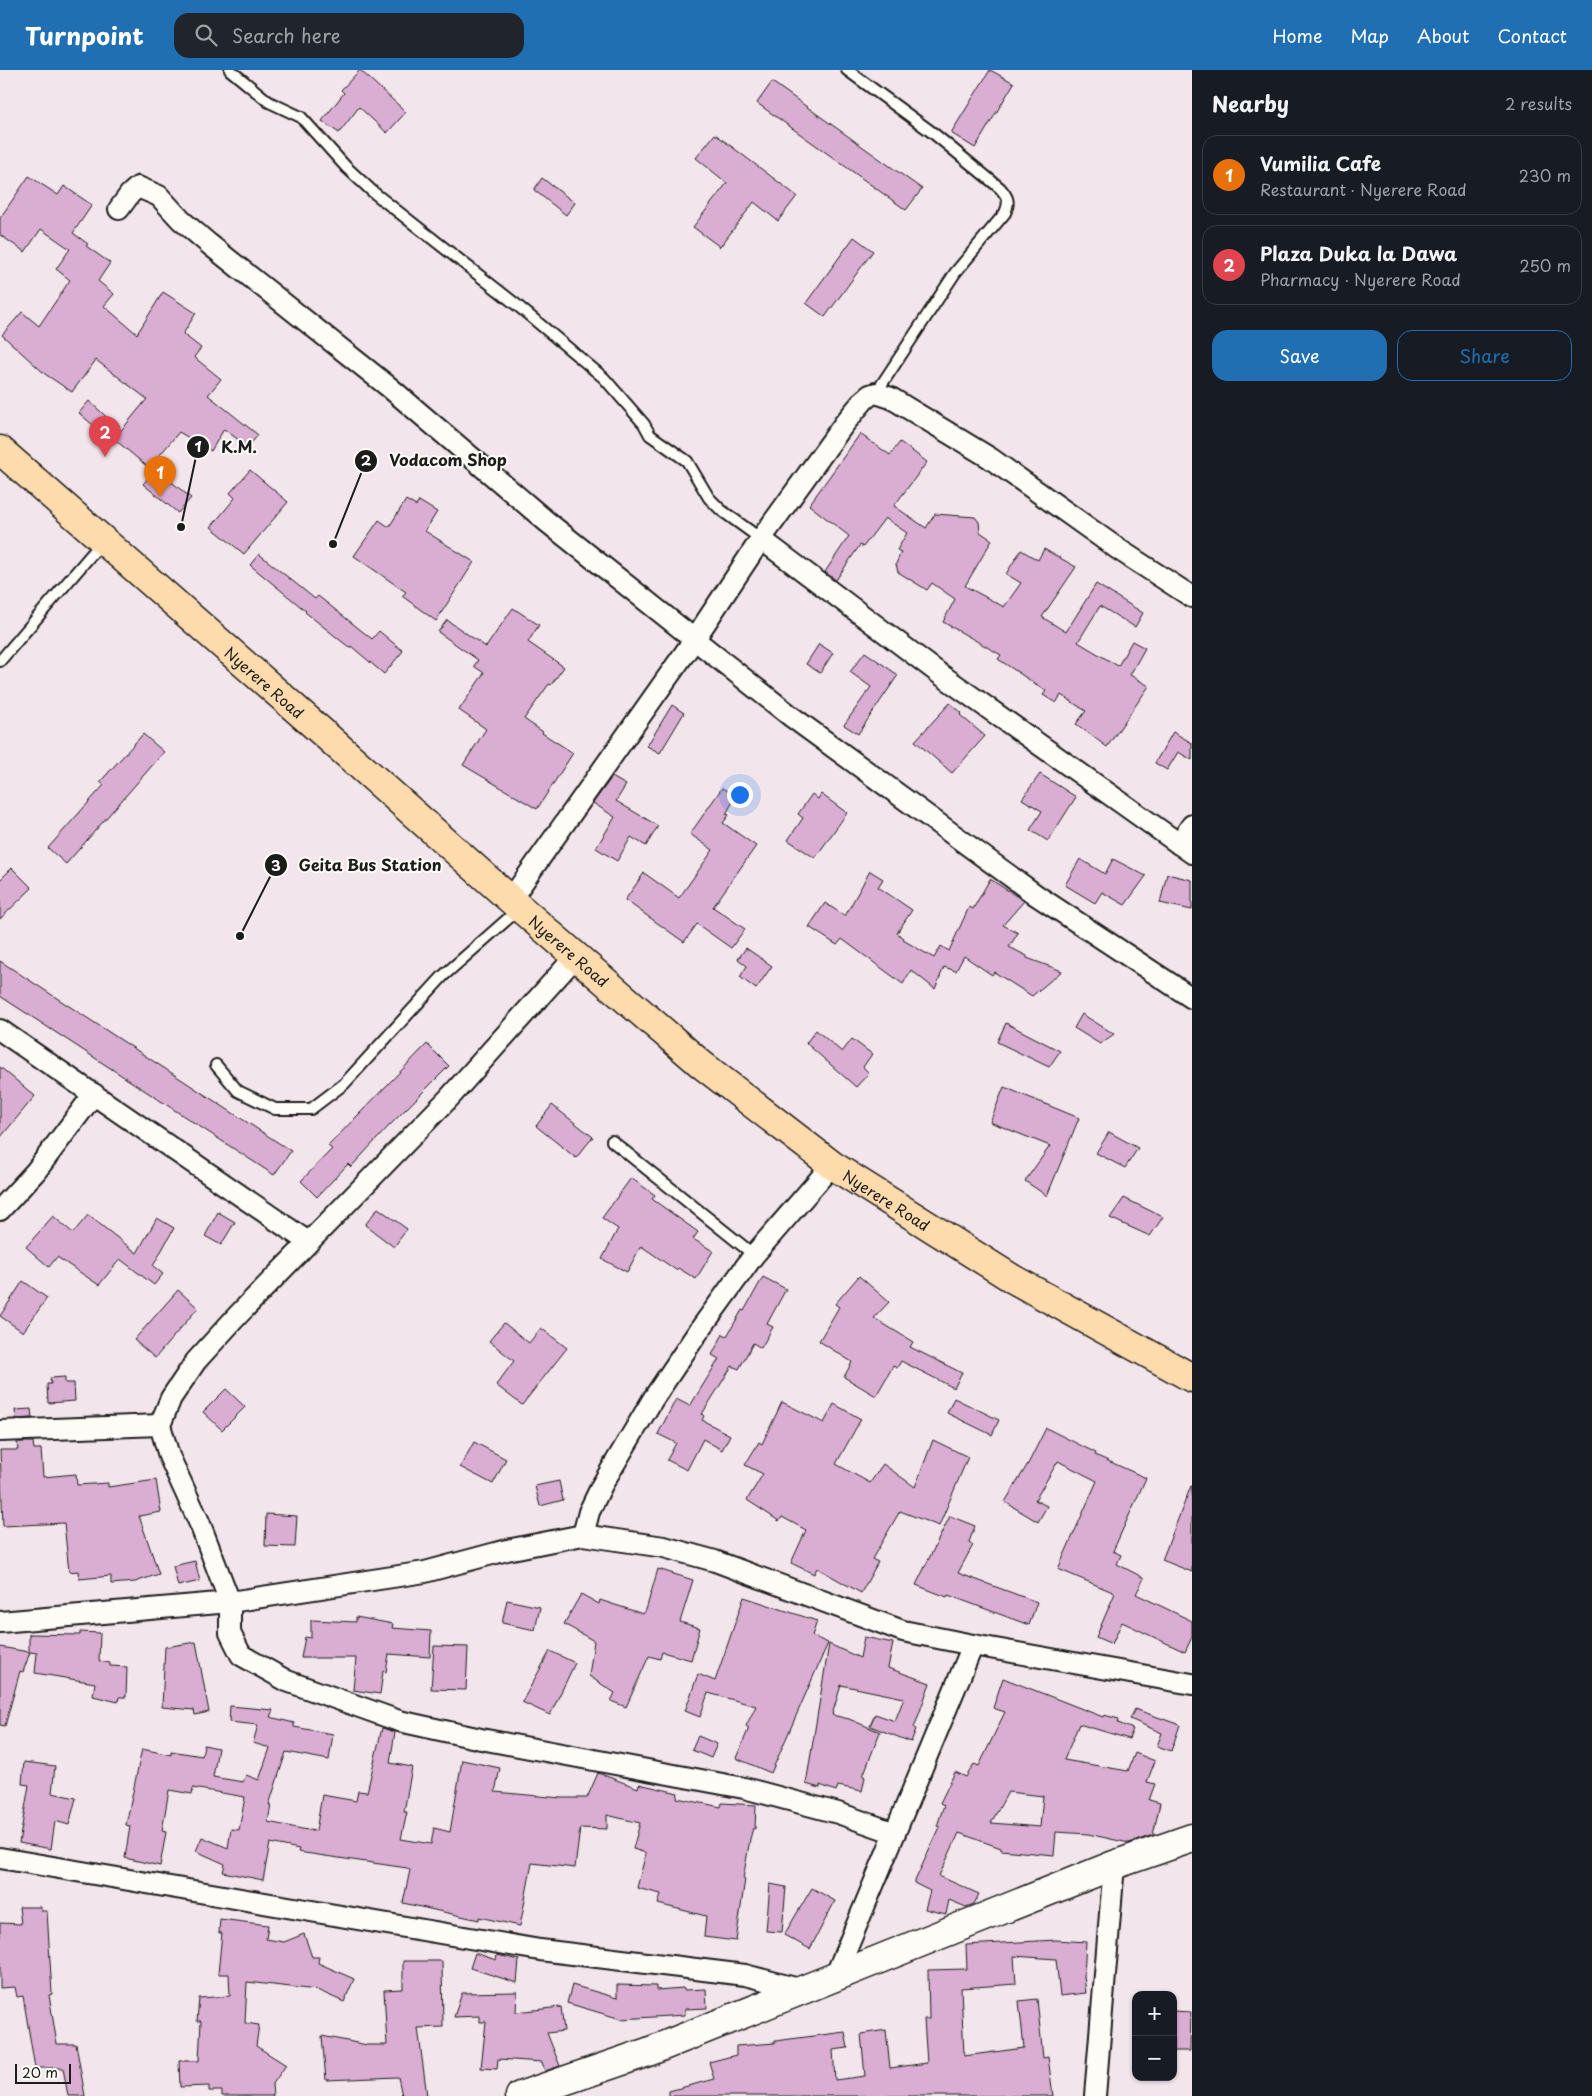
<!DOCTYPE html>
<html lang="en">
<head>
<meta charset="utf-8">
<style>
  :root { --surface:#171b24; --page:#20242c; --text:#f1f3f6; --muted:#9ea1a6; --line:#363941; --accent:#1f6fb2 }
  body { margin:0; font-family:"Playpen Sans",sans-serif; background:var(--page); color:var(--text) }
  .controls { position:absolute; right:15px; bottom:15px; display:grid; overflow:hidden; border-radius:10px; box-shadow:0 1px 4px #0004 }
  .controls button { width:45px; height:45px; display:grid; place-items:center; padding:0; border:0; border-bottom:1px solid var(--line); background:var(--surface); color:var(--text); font:25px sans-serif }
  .scale { position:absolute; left:15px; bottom:12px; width:56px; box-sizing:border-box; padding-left:5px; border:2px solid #1c1c1c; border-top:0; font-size:14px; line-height:18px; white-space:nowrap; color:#1c1c1c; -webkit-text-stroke:4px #fdfcf7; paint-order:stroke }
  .you { position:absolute; left:739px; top:724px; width:18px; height:18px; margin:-12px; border:4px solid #fff; border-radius:50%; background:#1a73e8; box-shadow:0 0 0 8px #1a73e833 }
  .badge { display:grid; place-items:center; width:32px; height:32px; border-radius:50%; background:var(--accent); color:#fff; font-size:16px; font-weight:700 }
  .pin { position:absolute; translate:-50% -41px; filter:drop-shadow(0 1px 2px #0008) }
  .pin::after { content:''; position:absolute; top:26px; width:18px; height:15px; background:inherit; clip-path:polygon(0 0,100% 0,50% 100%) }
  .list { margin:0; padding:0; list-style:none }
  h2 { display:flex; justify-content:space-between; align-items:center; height:65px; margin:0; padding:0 20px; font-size:21px }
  h2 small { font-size:16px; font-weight:400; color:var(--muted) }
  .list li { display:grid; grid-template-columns:32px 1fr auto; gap:15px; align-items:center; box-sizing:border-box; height:80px; margin:0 10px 10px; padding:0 10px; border:1px solid var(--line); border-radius:15px }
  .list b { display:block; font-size:19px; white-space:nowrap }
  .list p { margin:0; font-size:16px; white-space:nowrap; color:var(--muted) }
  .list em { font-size:16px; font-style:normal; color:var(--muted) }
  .actions { display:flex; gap:10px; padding:15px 20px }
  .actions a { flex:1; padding:11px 0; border:1px solid var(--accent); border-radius:15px; text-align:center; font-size:18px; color:var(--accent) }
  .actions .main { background:var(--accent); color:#fff }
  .icon { flex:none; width:28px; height:28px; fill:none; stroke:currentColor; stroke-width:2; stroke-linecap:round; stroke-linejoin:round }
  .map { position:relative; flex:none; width:1192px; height:2026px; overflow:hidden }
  header { display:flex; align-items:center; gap:30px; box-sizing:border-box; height:70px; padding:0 25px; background:var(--accent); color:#fff }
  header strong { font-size:24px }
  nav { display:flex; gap:28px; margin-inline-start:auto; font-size:18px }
  .search { width:350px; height:45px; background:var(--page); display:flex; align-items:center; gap:12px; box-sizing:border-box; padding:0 18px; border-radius:15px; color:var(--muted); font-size:19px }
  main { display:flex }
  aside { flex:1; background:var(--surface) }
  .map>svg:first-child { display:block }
  .building { fill:#daaed2; stroke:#1c1c1c; fill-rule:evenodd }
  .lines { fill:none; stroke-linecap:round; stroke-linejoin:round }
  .service-casing { stroke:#1c1c1c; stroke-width:14 }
  .minor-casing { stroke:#1c1c1c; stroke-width:24 }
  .secondary-casing { stroke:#1c1c1c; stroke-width:31 }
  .trunk-casing { stroke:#1c1c1c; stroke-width:31 }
  .service { stroke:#fdfcf7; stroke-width:10 }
  .minor { stroke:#fdfcf7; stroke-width:20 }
  .secondary { stroke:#fdfcf7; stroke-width:28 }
  .trunk { stroke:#fedbac; stroke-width:28 }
  .labels { text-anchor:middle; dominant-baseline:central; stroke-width:4; stroke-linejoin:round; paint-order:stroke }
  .street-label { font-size:15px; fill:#1c1c1c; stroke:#fdfcf7 }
  .leader { fill:none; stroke:#1c1c1c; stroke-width:2 }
  .callout-dot { fill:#1c1c1c; stroke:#fdfcf7; stroke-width:2 }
  .mark-label { font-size:15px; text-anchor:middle; font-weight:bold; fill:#fff }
  .callout-label { font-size:16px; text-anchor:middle; font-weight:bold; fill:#1c1c1c; stroke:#fdfcf7; stroke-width:4; stroke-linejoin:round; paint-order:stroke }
</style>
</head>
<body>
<header>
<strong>Turnpoint</strong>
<div class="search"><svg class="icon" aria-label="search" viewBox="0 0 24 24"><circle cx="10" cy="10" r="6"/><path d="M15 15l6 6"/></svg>Search here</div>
<nav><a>Home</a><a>Map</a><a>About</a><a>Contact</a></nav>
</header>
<main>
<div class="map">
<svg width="1192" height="2026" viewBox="0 0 1192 2026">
  <rect width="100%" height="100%" fill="#f2e5ec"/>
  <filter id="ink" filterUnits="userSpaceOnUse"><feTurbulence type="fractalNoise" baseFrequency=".02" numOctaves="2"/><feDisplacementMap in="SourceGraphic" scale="10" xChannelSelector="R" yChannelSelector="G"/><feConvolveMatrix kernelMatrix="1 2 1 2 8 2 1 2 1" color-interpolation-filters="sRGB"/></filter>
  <g filter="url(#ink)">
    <g class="building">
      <path d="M360,0L406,42L387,63L359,37L339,63L322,51L344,23L341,20Z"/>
      <path d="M990,0L1014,13L975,78L951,63Z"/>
      <path d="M772,12L922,119L906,140L757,33Z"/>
      <path d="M715,64L797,126L778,151L754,132L720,177L693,157L727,113L696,88Z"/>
      <path d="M29,106L58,125L64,116L92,135L73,163L88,174L86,176L110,193L98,211L114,224L104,236L137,264L163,222L196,243L183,264L201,278L194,287L221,309L208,325L258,365L248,377L224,359L211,381L179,362L149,398L114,369L147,329L96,290L72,322L45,304L2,265L22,242L39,256L70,210L56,199L70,179L41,159L25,182L0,165V148Z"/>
      <path d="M542,108L575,133L566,145L534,120Z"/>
      <path d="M854,167L873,181L825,247L806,233Z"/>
      <path d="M89,331L111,351L101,362L79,343Z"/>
      <path d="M860,364L890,385L900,372L927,392L894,436L926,458L935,444L975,447L979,452L980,462L992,470L965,516L1004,537L1021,513L1006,504L1021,480L1038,490L1044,479L1076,497L1042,547L1066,562L1096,514L1143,543L1135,557L1100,536L1078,572L1118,596L1132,571L1145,578L1130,605L1149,616L1107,677L1076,654L1086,641L1061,625L1056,633L1043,625L1046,621L998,589L1001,585L943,552L955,529L932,513L927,520L898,502L896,494L901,482L897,480L907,463L885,448L863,477L860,475L836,510L825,502L849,466L809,435Z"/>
      <path d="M156,399L191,428L178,443L143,414Z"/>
      <path d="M250,400L288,432L244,484L211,457L235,428L230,423Z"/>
      <path d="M406,430L416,436L419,431L437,442L425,461L474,492L436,551L402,526L406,522L354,486L379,450L389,457Z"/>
      <path d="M259,484L315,529L318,526L372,569L379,561L403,581L384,604L351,576L350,578L305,542L306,541L250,495Z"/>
      <path d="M513,538L539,555L528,572L564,597L551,615L549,614L524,649L543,662L542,663L573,683L537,739L463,695L486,659L459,640L484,603L474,596L478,590L438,562L447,550L486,577Z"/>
      <path d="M819,574L833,583L820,603L806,594Z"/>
      <path d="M865,582L898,605L858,664L844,655L871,617L850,602Z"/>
      <path d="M950,633L962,643L960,645L985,666L952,703L915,671Z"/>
      <path d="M672,635L684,643L660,683L647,676Z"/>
      <path d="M1173,662L1192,673V690L1178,682L1167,700L1155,693Z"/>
      <path d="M143,664L164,682L66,794L48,778L104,715L100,712Z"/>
      <path d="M1040,704L1076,727L1048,771L1030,760L1042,741L1022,729Z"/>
      <path d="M612,707L626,715L616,731L658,756L646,776L631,767L617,791L596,778L615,747L593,733Z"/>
      <path d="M722,718L736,726L726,744L729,745L723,753L756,776L713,837L745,859L731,878L697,854L684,872L625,830L644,803L679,828L713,780L690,764Z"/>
      <path d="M812,724L818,729L821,724L847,743L815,788L788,770L803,748L798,744Z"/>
      <path d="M1080,789L1105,804L1113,789L1146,806L1125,835L1102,822L1095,833L1065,815Z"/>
      <path d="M12,798L32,818L0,849V810Z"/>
      <path d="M870,801L883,809L878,817L912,840L897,863L904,868L903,870L934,888L941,876L949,881L969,837L973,839L990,809L1024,831L1003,855L1018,863L1009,877L1027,886V888L1062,901L1032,926L994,902L992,905L964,886L956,901L944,897L935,919L911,900L903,914L842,869L837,875L809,857L825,833L845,846Z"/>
      <path d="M1167,804L1192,810V840L1160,833Z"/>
      <path d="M746,878L772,896L756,919L740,907L747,896L738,889Z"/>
      <path d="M0,891L291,1081L274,1105L0,926Z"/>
      <path d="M1082,944L1114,964L1100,974L1074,958Z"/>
      <path d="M1006,953L1060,981L1049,997L997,972Z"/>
      <path d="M816,960L842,982L852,969L872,984L863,997L869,1003L856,1017L806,973Z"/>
      <path d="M427,974L449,996L388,1057L351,1097L348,1094L317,1127L301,1111L332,1079L328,1076Z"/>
      <path d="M0,997L35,1026L0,1068Z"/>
      <path d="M1004,1017L1079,1048L1047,1126L1025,1111L1050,1076L990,1052Z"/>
      <path d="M552,1035L593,1067L576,1088L536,1056Z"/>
      <path d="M1109,1062L1138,1078L1125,1098L1096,1083Z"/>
      <path d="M631,1108L655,1125L652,1129L698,1162L693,1169L713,1181L696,1209L678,1198L676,1200L641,1176L627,1202L602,1189L618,1159L602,1148Z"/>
      <path d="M1124,1128L1163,1147L1150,1166L1110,1148Z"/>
      <path d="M378,1138L407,1159L394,1177L365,1155Z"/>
      <path d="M218,1142L235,1152L221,1175L205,1166Z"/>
      <path d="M88,1145L137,1183L157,1148L174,1158L153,1196L163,1204L154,1215L120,1189L99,1215L57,1187L49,1197L26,1177L53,1146L73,1163Z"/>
      <path d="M859,1206L889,1232L874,1248L913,1272L910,1277L962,1303L954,1318L901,1291L897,1298L893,1296L876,1326L844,1307L852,1292L819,1271L839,1237L835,1234Z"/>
      <path d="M763,1207L786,1219L767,1254L773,1257L761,1278L753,1273L739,1299L732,1296L702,1344L704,1346L702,1350L730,1365L722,1380L703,1369L687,1400L667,1390L676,1373L658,1364L676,1329L690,1336L719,1289L712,1285L723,1264L727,1266L742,1240L744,1241Z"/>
      <path d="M23,1211L47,1228L23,1262L0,1246Z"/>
      <path d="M178,1220L198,1238L155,1288L134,1270Z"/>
      <path d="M504,1253L529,1273L541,1258L567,1278L522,1335L496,1315L514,1291L489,1271Z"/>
      <path d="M65,1307V1313H74L75,1331L48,1333L47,1314H51L50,1308Z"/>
      <path d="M226,1319L245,1337L222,1360L203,1342Z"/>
      <path d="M954,1328L999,1350L992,1365L947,1343Z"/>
      <path d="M782,1332L824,1353L834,1334L861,1349L836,1394L870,1413L883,1394L915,1417L933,1370L968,1387L939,1456L900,1441L872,1489L878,1492L861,1523L817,1498L814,1504L791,1493L806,1460L782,1447L779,1451L747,1430L763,1404L745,1395L759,1372L762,1374Z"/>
      <path d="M31,1339L32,1348L16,1349L15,1340Z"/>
      <path d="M1046,1358L1096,1383L1095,1385L1146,1408L1113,1481L1121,1485L1117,1494L1144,1508L1136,1524L1192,1551V1567L1185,1582L1122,1552L1112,1574L1096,1567L1115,1523L1058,1499L1097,1411L1058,1391L1035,1430L1047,1436L1038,1452L1005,1432L1029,1392Z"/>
      <path d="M17,1372H33L34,1379H41L43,1407L76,1404L77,1415L108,1413V1417L156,1410L161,1442L139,1446L159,1504L135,1512L111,1514V1506L79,1509L78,1501L69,1502L64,1453L3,1456L0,1380H18Z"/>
      <path d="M474,1372L506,1389L493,1414L460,1397Z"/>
      <path d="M559,1411L563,1430L540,1436L535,1416Z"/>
      <path d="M1191,1416H1192V1502L1162,1490Z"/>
      <path d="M266,1444L297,1446L295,1477L265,1476Z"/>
      <path d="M950,1446L975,1456L969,1472L973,1475L958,1503L1037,1532L1029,1555L948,1525L947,1527L916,1515Z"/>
      <path d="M195,1491L200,1511L178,1516L173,1496Z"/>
      <path d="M658,1499L693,1510L680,1552L700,1558L691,1590L662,1582L660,1589L649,1586L626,1637L611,1631L615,1623L589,1606L594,1571L564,1554L581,1524L599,1534L600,1530L643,1544L646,1540Z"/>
      <path d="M744,1527L817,1551L812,1566L828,1573L771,1703L736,1688L749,1658L746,1656L756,1636L708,1623L700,1647L685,1641L698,1604L715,1611Z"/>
      <path d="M507,1530L540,1537L535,1560L502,1553Z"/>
      <path d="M356,1547L393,1554L392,1558L431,1561L430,1587L389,1584L386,1602L383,1601L380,1624L353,1620L356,1588H301L305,1567L311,1568V1550L356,1552Z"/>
      <path d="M80,1562L100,1563L99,1591L110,1593V1596L127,1597L126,1627H119L118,1632L93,1626L95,1613L35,1603L37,1583L30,1582L23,1602L20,1601L5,1656L0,1655V1577L29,1582V1564L80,1565Z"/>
      <path d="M864,1567L893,1573L888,1598L930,1613L914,1658L916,1659L911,1672L870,1656L875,1644L895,1651L904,1628L841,1615L832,1645L849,1649L880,1662L863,1706L865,1707L862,1721L838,1716L836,1721L820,1715V1718L806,1714L829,1574L860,1588Z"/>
      <path d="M196,1572L209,1642L195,1645L194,1640L162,1637L165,1577Z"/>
      <path d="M434,1576L468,1577L466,1620L431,1619Z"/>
      <path d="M550,1581L575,1593L550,1645L522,1632Z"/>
      <path d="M1003,1608L1103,1647L1104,1645L1119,1649L1118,1653L1133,1659L1129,1669L1079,1654L1064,1690L1128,1701L1135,1683L1155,1691L1147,1712L1155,1714L1149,1730L1160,1733L1153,1765L1129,1773L1088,1764L1056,1762L1054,1785L1001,1780V1778L959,1763L939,1806L979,1824L974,1834L966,1837L949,1830L946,1844L925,1839L930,1821L914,1813L940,1757L937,1756L944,1735L940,1733L955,1702L966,1707L974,1694L979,1696L1005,1642L993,1638ZM1008,1722L1043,1726L1040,1757L991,1753Z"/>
      <path d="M230,1636L273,1640L270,1647L294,1653V1657L333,1664L329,1690L286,1682L269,1735H271L268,1752L302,1759L316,1761L322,1725L356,1731L358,1721L367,1722L382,1658L395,1662L390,1693L412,1697L404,1742H407L401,1769L431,1774L434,1758L450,1762L462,1690L500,1698L495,1722L561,1728H587L598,1703L638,1718L639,1714L678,1723L677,1728L721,1737L722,1733L756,1735L755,1759L753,1758L750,1769L743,1809H745L736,1871L704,1867L706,1846L658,1834L661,1824L637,1818L646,1783L633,1779L640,1753L607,1745V1759L580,1758L575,1798L532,1793L520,1856L479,1847V1850L403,1833L410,1800L407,1798L298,1782L299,1779L270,1773L263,1810L223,1802L225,1794L196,1781L202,1767L228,1778L231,1759L239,1760L245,1727L193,1718L192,1724L169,1720L162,1761L166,1762L160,1796L125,1788L130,1756L126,1755L142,1679L171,1685V1681L202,1686L204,1675L218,1678L213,1707L243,1712L246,1705L259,1710L270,1678L253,1673L258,1655L229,1652Z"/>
      <path d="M1135,1639L1180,1655L1171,1681L1157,1676L1162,1663L1130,1649Z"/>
      <path d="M698,1666L717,1674L711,1688L692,1680Z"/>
      <path d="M24,1692L55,1696L52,1723L76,1728L69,1755L55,1751L51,1779L19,1773L29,1715L22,1714Z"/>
      <path d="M770,1814L786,1817L782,1862L766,1861Z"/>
      <path d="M812,1818L835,1831L810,1879L784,1865Z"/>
      <path d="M19,1837H41V1841H47L52,1924L49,1925L57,1974H76L85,2026H68L63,1998H35L23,1926L17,1927L15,1917L0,1918V1853L21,1854Z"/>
      <path d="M220,1849L268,1855L266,1869L284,1872L304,1864L312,1887H319L318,1893L354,1909L344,1932L317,1920L247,1912L245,1953L259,1955L256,1976L286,1995L272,2015L273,2026H222V2021H209V2016L180,2017L179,1991H199L201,1951H197L199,1928L230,1926L229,1904H218L222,1863H219Z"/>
      <path d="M1056,1870L1086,1872L1084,1906L1086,1923L1060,1926L1056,1889L1014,1886L1016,1914L961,1918L964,1986L1024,1978L1019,1931L1037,1929L1043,1988L1048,1987L1053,2026H669V2021L714,2009L709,1992L736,1985V1976L775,1973V1971L845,1962L848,1978L833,1980L835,2010L865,2006L861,1964L886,1960L890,1998L927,1993L924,1949H929L928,1900L967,1899L966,1875Z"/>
      <path d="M475,1883L496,1890L497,1885L519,1890L517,1913L470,1898Z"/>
      <path d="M403,1891H442L443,1957L418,1958L427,2026H402L398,2007L326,2010L322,1966L367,1975H387L384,1920L403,1919Z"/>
      <path d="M572,1915L617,1928V1915L656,1916V1920L683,1918L684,1920L706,1919L707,1938L685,1939V1945L621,1949L567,1933Z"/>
      <path d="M517,1922L516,1942L561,1937L564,1961L547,1963L560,1996L545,2001L542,1992L498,1989L497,1999L481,1998L486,1952H480V1946L454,1947L462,1923Z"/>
      <path d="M1173,1941L1191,1942L1190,1981H1173Z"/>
    </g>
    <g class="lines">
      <g class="service-casing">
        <g id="service">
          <path d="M230,0L269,32L301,47L346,97L373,122L518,236L604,308L644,354L650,365L687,391L709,428L721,440L761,469"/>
          <path d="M847,0L933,63L1000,118C1008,127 1010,132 1005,143L955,203L876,323"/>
          <path d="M0,591L102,472"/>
          <path d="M216,995L238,1021L275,1039H311L344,1014L443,906L519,839"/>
          <path d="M612,1071L754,1185"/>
        </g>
      </g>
      <g class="minor-casing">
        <g id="minor">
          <path d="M119,139L130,124L138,117L159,126L181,150L209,174L389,317L546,451L792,647L1036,825L1192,928"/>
          <path d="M761,469L940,604L1192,783"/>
          <path d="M1179,774L1192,755"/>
          <path d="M511,829L694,570L761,469L844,354L864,330L870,325L876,323L891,328L990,388L1118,479L1192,527"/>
          <path d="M576,886L449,1028L238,1245L196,1291L171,1328L160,1355L169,1386L200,1454L230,1532V1563L241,1585L287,1611L399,1651L481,1669L744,1718L838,1743L895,1763"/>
          <path d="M0,960L308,1172"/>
          <path d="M0,1140L36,1101L94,1024"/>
          <path d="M0,1361L160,1355"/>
          <path d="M583,1465L589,1442L602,1415L653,1329L696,1265L754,1185L832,1095"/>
          <path d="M0,1552L230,1532L425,1502L507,1480L583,1465L664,1477L715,1491L903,1561L973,1575L1192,1614"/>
          <path d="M0,1788L540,1880L745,1905L803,1920"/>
          <path d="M835,1907L973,1575"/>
          <path d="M1095,2026L1114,1795"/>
        </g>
      </g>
      <g class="secondary-casing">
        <path id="secondary" d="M520,2026L648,1982L1114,1795L1192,1768"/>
      </g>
      <g class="trunk-casing">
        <g id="trunk">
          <path id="s1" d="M0,380L322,662L520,838L701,994L832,1095L1013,1209L1192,1308"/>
        </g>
      </g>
      <use href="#service" class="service"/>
      <use href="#minor" class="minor"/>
      <use href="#secondary" class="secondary"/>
      <use href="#trunk" class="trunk"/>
    </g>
  </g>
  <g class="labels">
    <g class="street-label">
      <text stroke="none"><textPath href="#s1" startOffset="352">Nyerere Road</textPath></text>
      <text stroke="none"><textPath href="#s1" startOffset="758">Nyerere Road</textPath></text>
      <text stroke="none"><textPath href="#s1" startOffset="1162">Nyerere Road</textPath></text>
    </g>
  </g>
  <path class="leader" d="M181 457L198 377M333 474L366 391M240 866L276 795"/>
  <g class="callout-dot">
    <circle cx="181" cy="457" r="5"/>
    <circle cx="333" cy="474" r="5"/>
    <circle cx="240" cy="866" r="5"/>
    <circle cx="198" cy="377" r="12"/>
    <circle cx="366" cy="391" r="12"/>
    <circle cx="276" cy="795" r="12"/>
  </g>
  <g class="mark-label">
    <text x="198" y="382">1</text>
    <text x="366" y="396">2</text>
    <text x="276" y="801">3</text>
  </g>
  <g class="callout-label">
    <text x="239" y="383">K.M.</text>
    <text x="448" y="396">Vodacom Shop</text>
    <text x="370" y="801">Geita Bus Station</text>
  </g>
</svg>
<div class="controls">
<button>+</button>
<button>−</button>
</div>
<div class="scale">20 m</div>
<div class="you"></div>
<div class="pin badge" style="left:160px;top:427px;background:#e8710a">1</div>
<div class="pin badge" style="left:105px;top:387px;background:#e0444e">2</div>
</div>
<aside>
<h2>Nearby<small>2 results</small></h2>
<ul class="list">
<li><span class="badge" style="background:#e8710a">1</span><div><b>Vumilia Cafe</b><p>Restaurant · Nyerere Road</p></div><em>230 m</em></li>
<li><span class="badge" style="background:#e0444e">2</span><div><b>Plaza Duka la Dawa</b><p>Pharmacy · Nyerere Road</p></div><em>250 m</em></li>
</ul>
<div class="actions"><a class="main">Save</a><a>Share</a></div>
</aside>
</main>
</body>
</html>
